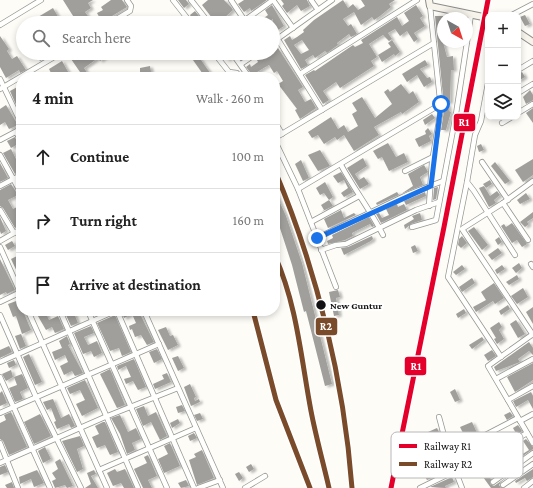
<!DOCTYPE html>
<html lang="en">
<head>
<meta charset="utf-8">
<style>
  :root { --surface:#fff; --page:#f6f6f6; --text:#222; --muted:#767676; --line:#e0e0e0 }
  body { margin:0; font-family:"Crimson Pro",serif; background:var(--page); color:var(--text) }
  .controls { position:absolute; right:12px; top:12px; display:grid; overflow:hidden; border-radius:8px; box-shadow:0 2px 6px #0003 }
  .controls button { width:36px; height:36px; display:grid; place-items:center; padding:0; border:0; border-bottom:1px solid var(--line); background:var(--surface); color:var(--text); font:20px sans-serif }
  .compass { position:absolute; left:437px; top:12px; width:36px; height:36px; border-radius:50%; background:var(--surface); box-shadow:0 2px 6px #0003; rotate:141deg }
  .stop { position:absolute; width:12px; height:12px; margin:-9px; border:3px solid #1a73e8; border-radius:50%; background:#fff }
  .stop.end { background:#1a73e8; border-color:#fff; box-shadow:0 1px 4px #0008 }
  .list { margin:0; padding:0; list-style:none }
  h2 { display:flex; justify-content:space-between; align-items:center; height:52px; margin:0; padding:0 16px; font-size:17px }
  h2 small { font-size:13px; font-weight:400; color:var(--muted) }
  .list li { display:grid; grid-template-columns:26px 1fr auto; gap:12px; align-items:center; box-sizing:border-box; height:64px; padding:0 16px; border-top:1px solid var(--line) }
  .list b { display:block; font-size:15px; white-space:nowrap }
  .list em { font-size:13px; font-style:normal; color:var(--muted) }
  .icon { flex:none; width:22px; height:22px; fill:none; stroke:currentColor; stroke-width:2; stroke-linecap:round; stroke-linejoin:round }
  .map { position:relative; flex:none; width:533px; height:488px; overflow:hidden }
  .search { position:absolute; background:var(--surface); box-shadow:0 2px 6px #0003; left:16px; top:16px; width:264px; height:44px; display:flex; align-items:center; gap:10px; box-sizing:border-box; padding:0 14px; border-radius:22px; color:var(--muted); font-size:15px }
  .panel { position:absolute; background:var(--surface); box-shadow:0 2px 6px #0003; left:16px; top:72px; width:264px; height:244px; border-radius:16px }
  .map>svg:first-child { display:block }
  .building { fill:#a19f9c; fill-rule:evenodd; filter:url(#shadow) }
  .lines { fill:none; stroke-linecap:round; stroke-linejoin:round }
  .street-casing { stroke:#979795; stroke-width:6 }
  .secondary-casing { stroke:#8e8d8b; stroke-width:8 }
  .street { stroke:#fffffe; stroke-width:4.5 }
  .secondary { stroke:#f6f4eb; stroke-width:6 }
  .rail-1-casing { stroke:#fff; stroke-width:8 }
  .rail-2-casing { stroke:#fff; stroke-width:8 }
  .rail-1 { stroke:#e4002b; stroke-width:5 }
  .rail-2 { stroke:#7a4b2a; stroke-width:5 }
  .route { stroke:#1a73e8; stroke-width:5 }
  .stop-dot { fill:#111; stroke:#fff; stroke-width:1.5 }
  .labels { text-anchor:middle; dominant-baseline:central; stroke-width:4; stroke-linejoin:round; paint-order:stroke }
  .stop-label { font-size:10px; font-weight:bold; fill:#111; stroke:#fff; text-anchor:start }
  .key { fill:#fff; stroke:#b8b8b8; stroke-width:1 }
  .key-label { font-size:11px; fill:#111 }
  .line-badge { stroke:#fff; stroke-width:1.5 }
  .badge-label { font-size:11px; text-anchor:middle; font-weight:bold; fill:#fff }
</style>
</head>
<body>
<div class="map">
<svg width="533" height="488" viewBox="0 0 533 488">
  <defs>
    <filter id="shadow"><feDropShadow dx="3" dy="1.5" stdDeviation="1" flood-color="#0004"/></filter>
  </defs>
  <rect width="100%" height="100%" fill="#fdfcf7"/>
  <g class="building">
    <path d="M63,0H93L88,3L91,8L85,12L93,23H80L77,18L75,19Z"/>
    <path d="M111,0H122L127,7L102,22L97,13L103,10L101,7Z"/>
    <path d="M178,0H186L189,4L184,8Z"/>
    <path d="M208,0H224L231,7L233,10L224,18L228,23H216L202,5Z"/>
    <path d="M244,0H267L251,11L250,8L244,12L238,4Z"/>
    <path d="M281,0H307L310,6L301,11L297,5L287,13L282,6L284,4Z"/>
    <path d="M343,0L348,8L353,4L358,10L365,6L361,0H395L389,4L391,7L380,16L374,20L372,17L361,25L354,12L343,19L348,26L351,24L357,34L351,37L349,34L337,43L338,45L327,53L325,51L315,58L313,55L305,60L308,65L301,69L284,40L290,36L292,40L297,37L304,32L303,30L314,20ZM302,40L309,50L301,54L294,45Z"/>
    <path d="M272,5L284,26L278,30L276,28L273,31V19L267,23H257L268,15L265,10Z"/>
    <path d="M416,5L423,16L420,18L425,26L414,33L418,39L414,42L407,31L400,36L395,29L388,33L392,39L389,41L383,35L375,40L369,44L377,57L371,61L374,66L340,88L336,82L323,91L329,100L323,104L305,75L314,70L315,71L353,45L355,47L363,43L361,40L397,17L402,26L409,21L404,13Z"/>
    <path d="M53,8L60,20L56,23H35L33,20Z"/>
    <path d="M195,11L202,20L198,23H195L190,15Z"/>
    <path d="M525,15L530,24L525,26L520,17Z"/>
    <path d="M435,16H443V42L447,57L453,56L454,70H451L450,102L445,103L443,96Z"/>
    <path d="M0,36L9,49L7,51L12,59L17,56L26,70L20,73L19,70L6,78L0,67Z"/>
    <path d="M392,40L400,52L395,56L394,54L382,62L378,55L391,47L388,43Z"/>
    <path d="M278,48L303,87L298,90L305,102L311,99L316,108L300,119L295,110L297,109L278,84L283,81L277,71L274,73L269,65L252,75L246,67L250,64L251,67L258,62L257,60L268,53H273Z"/>
    <path d="M35,53H45L48,56L40,61Z"/>
    <path d="M79,53H110L100,61L98,58L84,68L90,77H72L80,72L71,59Z"/>
    <path d="M188,53H196L213,77H205Z"/>
    <path d="M222,53H228L231,57L227,60Z"/>
    <path d="M425,60L428,65L420,69L427,78L430,77L432,82L424,87L417,75L407,82L402,74Z"/>
    <path d="M62,61L71,77H43L51,73L49,69Z"/>
    <path d="M150,66L151,72L140,73V68Z"/>
    <path d="M522,72L525,77L518,81V74Z"/>
    <path d="M401,84L409,94L413,91L419,102L402,114L401,112L374,127L379,135L354,151L344,135L337,140L335,137L324,144L318,135L312,138L308,132L331,117L338,129L344,125L348,132L358,126L352,114L357,111L352,103L362,97L375,118L392,104L384,92L388,89L390,92Z"/>
    <path d="M21,85V105L17,107L10,91Z"/>
    <path d="M530,90L533,95V100L526,104L523,97Z"/>
    <path d="M445,104H448L449,111L451,112L446,130H441Z"/>
    <path d="M6,105L18,125L9,129L5,122L0,125V109Z"/>
    <path d="M533,108V123L526,113Z"/>
    <path d="M432,114L435,118L425,125L423,120Z"/>
    <path d="M428,128L432,134L429,136L431,141L419,147L415,139L426,134L425,131Z"/>
    <path d="M15,137L18,144L11,148L7,141Z"/>
    <path d="M388,143L396,157L404,153L408,162L389,171L382,157L378,159L373,151Z"/>
    <path d="M481,144L484,150L479,152L477,146Z"/>
    <path d="M11,149L16,159L21,156V171L15,174L3,153Z"/>
    <path d="M320,150L330,166L318,171L308,155Z"/>
    <path d="M363,158L367,166L355,174L359,180L364,177L369,184L360,189L347,168Z"/>
    <path d="M533,159V175L523,182L515,170Z"/>
    <path d="M301,160L309,178L303,181L295,164Z"/>
    <path d="M495,162L510,181L505,184L491,166Z"/>
    <path d="M0,163L8,178L0,182Z"/>
    <path d="M424,165L428,172L420,177L423,185L401,194L413,186L408,174Z"/>
    <path d="M341,172L353,192L344,197L341,193L348,188L344,180L338,183L333,176Z"/>
    <path d="M490,180L492,184L486,188L483,184Z"/>
    <path d="M325,182L333,197L329,200L324,193L320,195L316,188Z"/>
    <path d="M11,184L18,195L8,200L13,209L21,205V225L15,228L3,208L0,206V190Z"/>
    <path d="M484,186L490,196L497,191L500,195L494,200L496,203L489,207L479,188Z"/>
    <path d="M438,187L436,199L433,200L434,188Z"/>
    <path d="M275,192L286,216L302,263L332,384L325,386L306,311L304,312L292,265L277,219L280,217L275,203Z"/>
    <path d="M397,192L399,195L377,205L376,203Z"/>
    <path d="M425,192L426,196L406,205L404,201Z"/>
    <path d="M526,193L530,199L520,204L517,200Z"/>
    <path d="M329,200L333,206L321,212L324,210L321,205Z"/>
    <path d="M397,204L398,207L404,204L407,210L381,223L376,214L379,213L382,218L389,215L386,209Z"/>
    <path d="M341,210L344,218L354,213L356,215L328,228L324,219Z"/>
    <path d="M533,212V218L527,222L529,224L525,227L520,222Z"/>
    <path d="M420,213L422,220L411,224L405,229L404,225L414,219L412,216Z"/>
    <path d="M0,217L6,231L1,234L0,231Z"/>
    <path d="M369,217L374,226L372,227L370,224L352,233L353,236L345,240L328,244L327,241L333,238L332,235Z"/>
    <path d="M512,223L527,244L522,247L517,240L512,243L501,226L504,224L506,227Z"/>
    <path d="M474,227L488,245L482,250L468,231Z"/>
    <path d="M372,236L373,239L371,241L344,255L341,248L348,247Z"/>
    <path d="M462,236L467,243L461,248L458,245L459,239Z"/>
    <path d="M499,237L502,242L498,245L495,240Z"/>
    <path d="M12,241L15,246L8,250L5,245Z"/>
    <path d="M415,245L418,251L413,253L411,247Z"/>
    <path d="M21,246V280L11,259L19,255L16,248Z"/>
    <path d="M498,248L502,253L492,260L488,255Z"/>
    <path d="M0,259L15,290L7,294L6,292L0,295Z"/>
    <path d="M519,263L522,268L516,273L512,268Z"/>
    <path d="M462,265L465,269L456,275L453,272Z"/>
    <path d="M502,265L505,269L497,274L495,270Z"/>
    <path d="M517,275L519,279L509,285L506,282Z"/>
    <path d="M472,278L475,283L462,292L459,287Z"/>
    <path d="M494,283L504,298L495,304L493,301L476,312L473,307L486,300L481,292Z"/>
    <path d="M523,288L528,297L517,304L511,296Z"/>
    <path d="M338,290L340,297L336,298L339,315L334,316L329,292Z"/>
    <path d="M19,300L21,311H23L31,330L22,334L16,316L13,317L8,304Z"/>
    <path d="M508,305L510,309L501,315L499,311Z"/>
    <path d="M533,307V324L526,312Z"/>
    <path d="M464,309L466,313L458,318L456,314Z"/>
    <path d="M35,311H45L49,320L58,316L64,329L55,333L52,327L46,330Z"/>
    <path d="M69,311H73L78,323L71,326L65,313Z"/>
    <path d="M121,311H140L139,312L154,342L147,345L141,335L135,337L132,329L130,330L129,326L136,323L132,314L124,318Z"/>
    <path d="M115,315L131,352L122,356L119,348L110,351L97,323Z"/>
    <path d="M516,320L525,334L518,338L510,324Z"/>
    <path d="M499,322L502,327L499,330L504,339L497,344L494,339L496,338L490,328Z"/>
    <path d="M91,326L94,333L84,337L88,345L97,341L102,353L94,357L91,351L83,354L74,333Z"/>
    <path d="M166,327L170,336L173,335L178,345L168,350L158,330Z"/>
    <path d="M21,334L26,346L20,349L15,336Z"/>
    <path d="M67,336L70,344L68,345L83,373L75,376L72,371L64,375L60,366L68,362L65,355L55,360L52,352L62,348L59,341Z"/>
    <path d="M482,337L484,340L472,349L469,345Z"/>
    <path d="M529,342L533,348V355L529,351L518,359L520,362L496,371L494,367Z"/>
    <path d="M9,346L12,352L0,358V350Z"/>
    <path d="M157,349L162,359L154,363L149,352Z"/>
    <path d="M492,350L496,356L488,361L484,355Z"/>
    <path d="M29,354L42,382L35,385L23,357Z"/>
    <path d="M178,356L184,368L178,371L172,358Z"/>
    <path d="M134,359L146,387L138,390L133,381L126,384L124,379L131,377L126,366L118,370L117,366Z"/>
    <path d="M14,360L16,365L9,368L7,363Z"/>
    <path d="M533,363V380L515,392L507,377Z"/>
    <path d="M110,369L125,405L117,408L100,374Z"/>
    <path d="M11,370L13,377L6,381L2,374Z"/>
    <path d="M167,373L171,382L155,389L153,384L164,379L162,375Z"/>
    <path d="M22,374L28,388L20,392L23,399L15,402L9,388L17,385L14,377Z"/>
    <path d="M85,380L98,408L82,416L76,404L85,400L80,390L70,394L67,388Z"/>
    <path d="M190,384L196,397L194,398L195,401L199,399L200,402L191,406L184,387Z"/>
    <path d="M455,389L460,400L455,402L450,392Z"/>
    <path d="M2,391L7,403L0,406V393Z"/>
    <path d="M531,392L533,396V409L528,400L516,407L513,401Z"/>
    <path d="M53,399L61,418L69,414L75,426L71,428L69,424L57,429L54,422L56,421L51,408L47,410L43,402Z"/>
    <path d="M182,405L185,411L178,413L176,407Z"/>
    <path d="M144,406L148,416L156,412L167,436L160,440L151,422L143,426L136,409Z"/>
    <path d="M11,412L27,447L9,455L3,441L0,439V423L6,420L4,415Z"/>
    <path d="M510,412L513,416L507,420L504,415Z"/>
    <path d="M200,413L203,419L197,421L194,415Z"/>
    <path d="M40,414L51,436L34,444L24,422Z"/>
    <path d="M120,415L128,432L136,428L141,439L132,443L135,450L127,454L120,434L111,418Z"/>
    <path d="M178,419L180,423L172,428L170,423Z"/>
    <path d="M103,422H105L118,452L110,455L105,445L97,448L92,437L99,434L95,426Z"/>
    <path d="M472,422L477,433L469,436L470,438L459,445L456,438L464,435L460,427Z"/>
    <path d="M518,425L522,431L517,435L513,428Z"/>
    <path d="M437,428L440,434L430,438L428,432Z"/>
    <path d="M194,433L197,438L190,441L188,436Z"/>
    <path d="M80,436L84,446L77,449L83,469L77,472L62,441Z"/>
    <path d="M526,439L533,447V449L500,472L499,470L517,458L510,447L514,445L521,455L529,450L523,441Z"/>
    <path d="M170,443L180,466L164,473L158,459L168,454L164,446Z"/>
    <path d="M45,447L51,459L43,463L38,451Z"/>
    <path d="M202,450L214,478L197,485L189,460L196,457L194,454Z"/>
    <path d="M148,455L157,476L148,480L152,488H143L134,469L147,463L144,457Z"/>
    <path d="M60,459L73,486L67,488L65,485L55,488L52,481L56,479L52,473L58,469L55,462Z"/>
    <path d="M251,464L254,469L249,472L246,467Z"/>
    <path d="M525,464L501,482L499,485L501,488H491L483,477L487,475L491,479L490,484L494,486Z"/>
    <path d="M5,465L8,472L0,475V467Z"/>
    <path d="M115,469L117,472L125,469L134,488H124L121,483L113,486L107,473Z"/>
    <path d="M533,469V477L527,481L525,478L516,483L515,481Z"/>
    <path d="M37,470L44,483L34,487L31,479L20,484L19,477Z"/>
    <path d="M94,470L96,474L91,476L98,488H85L91,484L87,473Z"/>
    <path d="M433,470L436,476L427,480L424,475Z"/>
    <path d="M239,472L243,478L239,481L235,474Z"/>
    <path d="M452,477L454,482L445,486L446,488L430,487Z"/>
    <path d="M186,480L189,486L181,488L178,483Z"/>
    <path d="M12,482L14,488H7L5,485Z"/>
  </g>
  <g class="lines">
    <g class="street-casing">
      <g id="street">
        <path d="M173,0L191,23"/>
        <path d="M191,0L209,23"/>
        <path d="M231,0L245,21"/>
        <path d="M273,0L293,28"/>
        <path d="M311,0L318,10"/>
        <path d="M512,15L533,4"/>
        <path d="M110,23L130,11L131,6L127,0"/>
        <path d="M241,23L273,0"/>
        <path d="M0,25L41,0"/>
        <path d="M277,38L322,110"/>
        <path d="M273,42L332,0"/>
        <path d="M467,42L471,14"/>
        <path d="M214,53L229,72L237,73L239,77"/>
        <path d="M232,53L249,77"/>
        <path d="M241,64L257,53"/>
        <path d="M518,70L533,61"/>
        <path d="M300,74L417,0"/>
        <path d="M0,79L21,123"/>
        <path d="M488,83L481,121L475,135L467,182L474,191L515,255"/>
        <path d="M0,89L61,53"/>
        <path d="M518,93L533,84"/>
        <path d="M518,113L533,104"/>
        <path d="M275,122L282,134"/>
        <path d="M502,123L512,117"/>
        <path d="M16,132L21,141"/>
        <path d="M275,138L434,43"/>
        <path d="M0,140L21,129"/>
        <path d="M275,141L298,189L336,287"/>
        <path d="M0,155L21,193"/>
        <path d="M482,162L508,200"/>
        <path d="M341,165C354,189 371,211 383,235"/>
        <path d="M405,171L433,157"/>
        <path d="M467,182L448,277L501,357"/>
        <path d="M0,186L21,175"/>
        <path d="M298,189L441,104"/>
        <path d="M503,203L528,240"/>
        <path d="M429,206L432,162L441,109L430,6"/>
        <path d="M0,210L14,233"/>
        <path d="M311,222L359,196"/>
        <path d="M412,227L436,220L456,114L467,42"/>
        <path d="M317,238L409,194L443,181"/>
        <path d="M0,241L21,229"/>
        <path d="M0,247L21,294"/>
        <path d="M321,250L336,245L346,244L416,210L439,202"/>
        <path d="M531,264L533,267"/>
        <path d="M0,302L21,292"/>
        <path d="M28,311L107,488"/>
        <path d="M60,311L138,488"/>
        <path d="M88,311L167,488"/>
        <path d="M117,311L194,488"/>
        <path d="M144,311L223,488"/>
        <path d="M0,315L36,397L81,488"/>
        <path d="M533,334L488,366L533,443"/>
        <path d="M533,335L462,229L503,203L533,181"/>
        <path d="M0,362L115,311"/>
        <path d="M0,377L50,488"/>
        <path d="M496,379L533,359"/>
        <path d="M508,400L533,386"/>
        <path d="M0,413L159,344"/>
        <path d="M439,417L449,454L462,488"/>
        <path d="M520,421L533,414"/>
        <path d="M0,443L18,488"/>
        <path d="M449,454L518,418"/>
        <path d="M0,463L105,417L178,388"/>
        <path d="M99,470L196,428"/>
        <path d="M457,475L527,433"/>
        <path d="M493,482L533,453"/>
        <path d="M503,485L533,464"/>
        <path d="M198,488L220,480"/>
        <path d="M245,488L265,476"/>
        <path d="M420,488L455,471"/>
        <path d="M524,488L533,481"/>
      </g>
    </g>
    <g class="secondary-casing">
      <g id="secondary">
        <path d="M429,0L430,6L488,18"/>
        <path d="M518,32L533,42"/>
      </g>
    </g>
    <use href="#street" class="street"/>
    <use href="#secondary" class="secondary"/>
    <g class="rail-1-casing">
      <path id="rail-1" d="M391,488L444,227L488,0"/>
    </g>
    <g class="rail-2-casing">
      <g id="rail-2">
        <path d="M275,171C317,270 344,381 352,488"/>
        <path d="M275,256C297,305 301,358 311,411C316,437 323,462 329,488"/>
        <path d="M253,311L276,400L310,488"/>
      </g>
    </g>
    <use href="#rail-1" class="rail-1"/>
    <use href="#rail-2" class="rail-2"/>
  </g>
  <g class="lines">
    <path class="route" d="M317,238L431,186L441,104"/>
  </g>
  <circle class="stop-dot" cx="321" cy="305" r="5.5"/>
  <g class="labels">
    <g class="stop-label">
      <text x="330" y="305">New Guntur</text>
    </g>
  </g>
  <rect x="391" y="432" width="132" height="46" rx="6" class="key"/>
  <rect x="399" y="444" width="18" height="4" fill="#e4002b"/>
  <rect x="399" y="462" width="18" height="4" fill="#7a4b2a"/>
  <g class="key-label">
    <text x="424" y="450">Railway R1</text>
    <text x="424" y="468">Railway R2</text>
  </g>
  <g class="line-badge">
    <rect x="453" y="113" width="23" height="19" rx="4" fill="#e4002b"/>
    <rect x="315" y="317" width="23" height="19" rx="4" fill="#7a4b2a"/>
    <rect x="404" y="356" width="23" height="20" rx="4" fill="#e4002b"/>
  </g>
  <g class="badge-label">
    <text x="464" y="126">R1</text>
    <text x="326" y="330">R2</text>
    <text x="416" y="370">R1</text>
  </g>
</svg>
<div class="controls">
<button>+</button>
<button>−</button>
<button><svg class="icon" aria-label="layers" viewBox="0 0 24 24"><path d="M12 4l9 5-9 5-9-5zM3 14l9 5 9-5"/></svg></button>
</div>
<svg class="compass" viewBox="-18 -18 36 36"><path d="M0-13l5 13h-10z" fill="#e53935"/><path d="M0 13l5-13h-10z" fill="#767676"/></svg>
<div class="stop" style="left:441px;top:104px"></div>
<div class="stop end" style="left:317px;top:238px"></div>
<div class="search"><svg class="icon" aria-label="search" viewBox="0 0 24 24"><circle cx="10" cy="10" r="6"/><path d="M15 15l6 6"/></svg>Search here</div>
<section class="panel">
<h2>4 min<small>Walk · 260 m</small></h2>
<ul class="list">
<li><svg class="icon" aria-label="ahead" viewBox="0 0 24 24"><path d="M12 20V5M6 11l6-6 6 6"/></svg><div><b>Continue</b></div><em>100 m</em></li>
<li><svg class="icon" aria-label="right" viewBox="0 0 24 24"><path d="M7 20v-9h11M14 6l5 5-5 5"/></svg><div><b>Turn right</b></div><em>160 m</em></li>
<li><svg class="icon" aria-label="arrive" viewBox="0 0 24 24"><path d="M6 21V4h12l-3 4 3 4H6"/></svg><div><b>Arrive at destination</b></div></li>
</ul>
</section>
</div>
</body>
</html>
